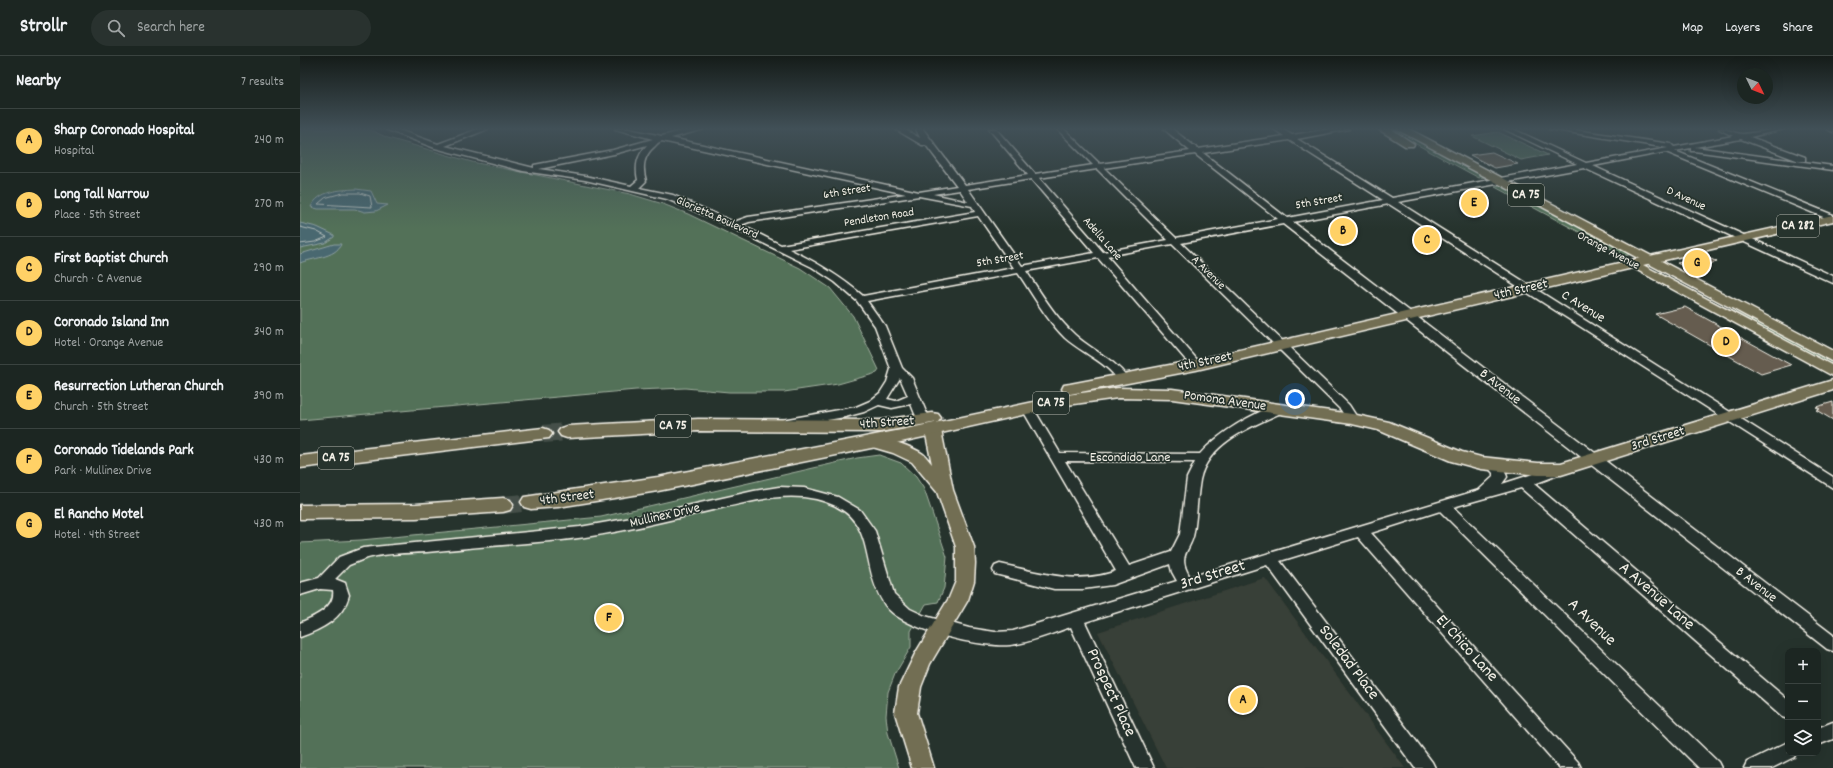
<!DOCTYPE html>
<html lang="en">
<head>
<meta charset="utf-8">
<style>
  :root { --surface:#1c2622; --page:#29322f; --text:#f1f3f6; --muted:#a0a5a5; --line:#3a4340; --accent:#ffd166 }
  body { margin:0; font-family:Dekko,sans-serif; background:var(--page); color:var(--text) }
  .controls { position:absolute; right:12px; bottom:12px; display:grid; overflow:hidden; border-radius:8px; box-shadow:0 4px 16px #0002 }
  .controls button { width:36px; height:36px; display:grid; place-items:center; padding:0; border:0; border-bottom:1px solid var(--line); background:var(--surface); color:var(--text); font:20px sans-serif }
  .compass { position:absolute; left:1437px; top:12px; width:36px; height:36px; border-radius:50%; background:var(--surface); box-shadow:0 4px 16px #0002; rotate:133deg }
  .you { position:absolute; left:995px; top:343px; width:14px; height:14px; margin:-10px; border:3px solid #fff; border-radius:50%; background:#1a73e8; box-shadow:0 0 0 6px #1a73e833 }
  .badge { display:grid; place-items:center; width:26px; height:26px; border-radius:50%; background:var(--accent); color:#111; font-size:13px; font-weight:700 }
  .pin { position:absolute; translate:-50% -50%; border:2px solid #fff; box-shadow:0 1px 4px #0006 }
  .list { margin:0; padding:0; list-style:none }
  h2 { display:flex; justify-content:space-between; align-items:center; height:52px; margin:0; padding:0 16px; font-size:17px }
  h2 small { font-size:13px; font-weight:400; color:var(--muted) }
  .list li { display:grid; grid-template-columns:26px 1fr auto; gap:12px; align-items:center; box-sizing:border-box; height:64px; padding:0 16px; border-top:1px solid var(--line) }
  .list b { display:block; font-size:15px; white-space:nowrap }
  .list p { margin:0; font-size:13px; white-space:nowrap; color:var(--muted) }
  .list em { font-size:13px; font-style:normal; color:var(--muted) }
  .icon { flex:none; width:22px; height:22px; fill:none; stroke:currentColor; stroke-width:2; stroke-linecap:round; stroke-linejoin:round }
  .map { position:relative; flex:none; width:1533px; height:712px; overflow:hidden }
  header { display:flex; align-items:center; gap:24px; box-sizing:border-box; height:56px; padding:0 20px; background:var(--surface); border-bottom:1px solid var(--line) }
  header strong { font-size:19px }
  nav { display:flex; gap:22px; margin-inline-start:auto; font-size:14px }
  .search { width:280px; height:36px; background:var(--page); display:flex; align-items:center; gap:10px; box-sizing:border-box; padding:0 14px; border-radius:22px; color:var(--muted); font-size:15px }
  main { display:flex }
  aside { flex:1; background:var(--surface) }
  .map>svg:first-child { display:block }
  .built { fill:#393f37 }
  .green { fill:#527159; stroke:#a3b1a0 }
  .water { fill:#496870; stroke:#8d9fa0 }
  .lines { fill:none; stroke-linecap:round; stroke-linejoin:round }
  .shore { stroke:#b0bab8; stroke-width:1 }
  .building { fill:#655c4f; stroke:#f4f1e8 }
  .highway-tunnel { stroke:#455049; stroke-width:18; stroke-dasharray:18 9; stroke-linecap:butt }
  .minor-casing { stroke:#f4f1e8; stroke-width:3 }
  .major-casing { stroke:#f4f1e8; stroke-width:3 }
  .highway-casing { stroke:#f4f1e8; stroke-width:3 }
  .minor { fill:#26332d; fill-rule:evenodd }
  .major { fill:#726e52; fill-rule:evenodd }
  .highway { fill:#726e52; fill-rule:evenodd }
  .labels { text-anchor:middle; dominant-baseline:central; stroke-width:3.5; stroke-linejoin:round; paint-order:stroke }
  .far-street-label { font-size:12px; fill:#f4f1e8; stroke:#26332d }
  .shield { fill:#26332d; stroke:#b6b8b0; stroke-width:1 }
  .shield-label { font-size:13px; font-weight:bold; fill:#f4f1e8 }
  .street-label { font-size:14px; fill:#f4f1e8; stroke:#26332d }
  .near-street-label { font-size:17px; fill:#f4f1e8; stroke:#26332d }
</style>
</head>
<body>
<header>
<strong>Strollr</strong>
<div class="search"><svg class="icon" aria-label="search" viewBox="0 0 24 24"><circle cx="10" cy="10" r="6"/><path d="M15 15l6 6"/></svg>Search here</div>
<nav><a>Map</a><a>Layers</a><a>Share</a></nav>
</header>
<main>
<aside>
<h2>Nearby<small>7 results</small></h2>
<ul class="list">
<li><span class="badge">A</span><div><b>Sharp Coronado Hospital</b><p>Hospital</p></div><em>240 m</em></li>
<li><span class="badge">B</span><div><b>Long Tall Narrow</b><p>Place · 5th Street</p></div><em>270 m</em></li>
<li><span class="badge">C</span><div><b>First Baptist Church</b><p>Church · C Avenue</p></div><em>290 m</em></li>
<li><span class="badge">D</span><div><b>Coronado Island Inn</b><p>Hotel · Orange Avenue</p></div><em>340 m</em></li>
<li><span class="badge">E</span><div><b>Resurrection Lutheran Church</b><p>Church · 5th Street</p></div><em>390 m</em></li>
<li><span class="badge">F</span><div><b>Coronado Tidelands Park</b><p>Park · Mullinex Drive</p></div><em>430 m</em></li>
<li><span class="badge">G</span><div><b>El Rancho Motel</b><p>Hotel · 4th Street</p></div><em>430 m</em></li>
</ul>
</aside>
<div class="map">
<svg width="1533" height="712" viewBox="0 0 1533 712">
  <rect width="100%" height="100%" fill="#26332d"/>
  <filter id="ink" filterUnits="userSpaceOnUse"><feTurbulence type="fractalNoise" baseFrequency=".025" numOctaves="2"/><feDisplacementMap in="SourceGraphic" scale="8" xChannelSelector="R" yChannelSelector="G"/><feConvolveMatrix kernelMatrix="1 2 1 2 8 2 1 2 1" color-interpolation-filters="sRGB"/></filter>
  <g filter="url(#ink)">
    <path class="built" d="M964,522H965L1105,712H866L798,576Z"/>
    <g class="green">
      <path d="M0,73H69L88,82L172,106L330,138L363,148L388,158L500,212L530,232L553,260L579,314L577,317L538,328L484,336H429L385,332L336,334L0,364Z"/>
      <path d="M1088,73C1106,73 1167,111 1187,121L1179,122Z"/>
      <path d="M1198,76L1248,99L1221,104L1172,80Z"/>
      <path d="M1203,130L1332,198L1324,200L1195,131Z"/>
      <path d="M1356,215L1422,250L1502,288L1533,307L1530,308C1471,277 1412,248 1353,216Z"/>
      <path d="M579,399L601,407L616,421L624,433L647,501L644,532L638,546L626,548L611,575V591L595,618L588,636L586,660L588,677L599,712H0V487L61,484L301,461L557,402Z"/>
    </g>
    <g class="water">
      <path d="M56,133L71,135L77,148L88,149L76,155L65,156L55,153H18L11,151C19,134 40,134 56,133Z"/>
      <path d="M0,167L17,171L34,179V181L25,187L0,192Z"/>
      <path d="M34,188H41C36,202 11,202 0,207V198Z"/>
    </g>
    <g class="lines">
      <g class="shore">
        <path d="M43,137H60L70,140L72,151L18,148L25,142Z"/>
        <path d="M0,171L16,175L27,181L15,186L0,188"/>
      </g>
    </g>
    <g class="building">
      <path d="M1192,96L1218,108L1195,112L1170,99Z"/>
      <path d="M1407,201L1417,206L1388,213L1377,207Z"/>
      <path d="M1385,251L1491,309L1461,318L1355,258Z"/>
      <path d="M1533,346V364L1516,354L1520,353L1516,351Z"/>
    </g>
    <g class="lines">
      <g class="highway-tunnel">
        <path d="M243,378L267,376"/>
        <path d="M203,449L231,446"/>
      </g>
      <g class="minor-casing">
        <g id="minor">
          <path d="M85,73H96L138,88L178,73H188L145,90L234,112V109L313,94L353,83L315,73H329L362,80L389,73H404L371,82L619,136L657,130L626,89H622L595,73H604L620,82L616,73H623L665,129L728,119L689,73H696L735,118L793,109L757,73H764L800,108L890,95L864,73H872L898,93L984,80L974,73H982L992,79L1030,73H1049L997,83L1092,142L1277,108L1204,73H1213L1286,107L1368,92L1249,73H1269L1371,88L1374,91L1433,80L1419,73C1428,73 1437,78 1443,78C1457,77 1470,73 1484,73L1450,81L1505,101V105H1499L1441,83L1395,91L1533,110V114L1394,95H1391V92L1375,95L1533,159V165L1366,96L1293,110L1533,220V227L1284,112L1098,146L1533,421V432L1089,148L993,166L1533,579V595L1527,593L983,168L881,187L1049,349L1058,363L1056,366H1048L1041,354L872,188L807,200L900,307L902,309L900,311H892L798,202L726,215C741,237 755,261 775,279C793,295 814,303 828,322L826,324H818C805,305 782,297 765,282C746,263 733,239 718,217L567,245L585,270L602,312L612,322L626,356L633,364L631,367H623L615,358L611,348L592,352L579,349L564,356L545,361L486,371L482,370L480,367L482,364L556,351L570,345L580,337L587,326L591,313L575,270L557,245L535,226L512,211L414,163L367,143L285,124L223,115L135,92ZM989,84L1083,144L987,162L903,97ZM362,85L606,138L448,161L434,166L373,139L339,132L346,125C342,111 343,100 355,90C358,87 358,86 362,85ZM347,89C337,100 335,110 338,124L331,130L285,120L239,113L314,98ZM895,98L978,163L876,182L804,112ZM797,113L868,184L803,196L739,122ZM731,123L794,197L722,210L668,133ZM660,134L668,146L633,138ZM619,140L672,150L675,156L481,189L441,169L449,166ZM678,160L714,212L563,240C540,220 516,206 489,193ZM600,322L608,340L596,345L587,343Z"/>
          <path d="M1527,73H1533V76Z"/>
          <path d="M979,349L983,350L985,353L983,356C953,370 908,386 900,424C897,441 897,458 894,476C891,496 876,498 890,521L1179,434L1193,421V417L1185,408L1186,405H1196L1204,412L1207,421L1202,428L1261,409L1266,410L1268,413L1266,416L1234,428L1488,644V663L1482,661L1221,432L1153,451L1418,706L1421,712H1399L1140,455L1071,477L1278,706L1281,712H1260L1058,481L980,505L1132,706L1135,712H1115L967,509L785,566L854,712H836L771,571C752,577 730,587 710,589C681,592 602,574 585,549C557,507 581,459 516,443C484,436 452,445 421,452C369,464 316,478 262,484C217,488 172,491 127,496C106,497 84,497 64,503L49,509L35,523L45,527L49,539C43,563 22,573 0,581V567C13,561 36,552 33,534L20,533L0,539V527L19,522L39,501L63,492L280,471L337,461L454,435L479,431L504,432L538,441L560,454L575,475L594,538L610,553L625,560L669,572L695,576L713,575L877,525L872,516L870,508L812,529L783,533H754L695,518L693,514L695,510L700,508C738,516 778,530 816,515L725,358L727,355H735L760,397L900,398C918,378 953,356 979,349ZM765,405L895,406L887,422L880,478L871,496L829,510Z"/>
          <path d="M1533,666V683L1518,689V672Z"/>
          <path d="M1488,686V697H1496L1494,701L1472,712H1444L1447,706Z"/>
        </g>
      </g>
      <g class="major-casing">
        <g id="major">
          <path d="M1533,159V165L1343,209L1533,310V320L1326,208L1332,204Z"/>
          <path d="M633,369L638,370L641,374L653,434L674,491L675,507L674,525L668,544L630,608L621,631L617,657L634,712H612L595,657L599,631L615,598L649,542L656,525V491L637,436L612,406L593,397L569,390L567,386L569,382C581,379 613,391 623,398C626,400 629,405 632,408L625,374L628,370Z"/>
        </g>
      </g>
      <g class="highway-casing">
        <g id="highway">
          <path d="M1078,73H1091L1114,88L1113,90H1105Z"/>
          <path d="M1096,73H1109L1533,295V306Z"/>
          <path d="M1332,204L1337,205L1339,208L1337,211L896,314L770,338L764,337L762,333L764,329L770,328L896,304Z"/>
          <path d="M1533,324V334L1261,419H1238L1181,413L1151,405L1078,374L1052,368L872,343L818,342L767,349L601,386L358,435L258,451L231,453L224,451L221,446L224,441L358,421L601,374L767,339L818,332L872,333L1052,358L1089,366L1162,396L1181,401L1238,407H1261Z"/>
          <path d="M632,357L638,358L641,362L638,366L580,376L398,375L267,382L261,380L258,376L261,372L267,370L398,363L580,364Z"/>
          <path d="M243,372L249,374L252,378L249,382L0,412V400Z"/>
          <path d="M203,442L210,444L213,449L210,454L203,456L116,462L0,463V449L116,448Z"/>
        </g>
      </g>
      <use href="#minor" class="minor"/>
      <use href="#major" class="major"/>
      <use href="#highway" class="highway"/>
    </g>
  </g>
  <linearGradient id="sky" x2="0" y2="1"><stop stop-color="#151c19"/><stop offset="0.42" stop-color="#415057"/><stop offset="1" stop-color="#415057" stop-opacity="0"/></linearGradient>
  <rect width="1533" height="173" fill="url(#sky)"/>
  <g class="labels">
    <g class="far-street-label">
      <text transform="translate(547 136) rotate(-9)">6th Street</text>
      <text transform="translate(1386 143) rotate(25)">D Avenue</text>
      <text transform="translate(1019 146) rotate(-10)">5th Street</text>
      <text transform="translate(417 162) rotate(24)">Glorietta Boulevard</text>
      <text transform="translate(579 162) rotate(-9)">Pendleton Road</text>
      <text transform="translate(802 183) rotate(49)">Adella Lane</text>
      <text transform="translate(1308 195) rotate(28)">Orange Avenue</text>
      <text transform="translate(700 204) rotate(-10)">5th Street</text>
      <text transform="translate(908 217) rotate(45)">A Avenue</text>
    </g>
    <g class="shield">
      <rect x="1208" y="128" width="36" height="22" rx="3"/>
      <rect x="1477" y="159" width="42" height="22" rx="3"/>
      <rect x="733" y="336" width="36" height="22" rx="3"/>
      <rect x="355" y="359" width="36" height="22" rx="3"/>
      <rect x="18" y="391" width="36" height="22" rx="3"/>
    </g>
    <g class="shield-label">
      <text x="1226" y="139">CA 75</text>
      <text x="1498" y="170">CA 282</text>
      <text x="751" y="347">CA 75</text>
      <text x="373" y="370">CA 75</text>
      <text x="36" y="402">CA 75</text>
    </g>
    <g class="street-label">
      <text transform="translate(1221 234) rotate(-13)">4th Street</text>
      <text transform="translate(1283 251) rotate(32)">C Avenue</text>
      <text transform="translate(905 306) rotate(-12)">4th Street</text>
      <text transform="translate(1200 331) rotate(38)">B Avenue</text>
      <text transform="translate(925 345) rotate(8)">Pomona Avenue</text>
      <text transform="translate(587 367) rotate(-4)">4th Street</text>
      <text transform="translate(1358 383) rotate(-17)">3rd Street</text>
      <text x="830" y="402">Escondido Lane</text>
      <text transform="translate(267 442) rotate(-7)">4th Street</text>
      <text transform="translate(365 460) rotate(-13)">Mullinex Drive</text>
      <text transform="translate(1456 529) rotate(38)">B Avenue</text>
    </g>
    <g class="near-street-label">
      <text transform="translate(913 520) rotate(-17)">3rd Street</text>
      <text transform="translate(1356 541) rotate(41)">A Avenue Lane</text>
      <text transform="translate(1291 567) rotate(44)">A Avenue</text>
      <text transform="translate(1166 593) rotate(48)">El Chico Lane</text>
      <text transform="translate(1048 607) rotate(53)">Soledad Place</text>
      <text transform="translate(810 637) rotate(65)">Prospect Place</text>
    </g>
  </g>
</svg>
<div class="controls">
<button>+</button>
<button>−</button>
<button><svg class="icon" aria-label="layers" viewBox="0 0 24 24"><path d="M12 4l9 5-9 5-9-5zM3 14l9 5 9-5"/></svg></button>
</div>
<svg class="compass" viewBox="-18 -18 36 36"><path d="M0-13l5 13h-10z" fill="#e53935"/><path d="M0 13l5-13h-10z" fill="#a0a5a5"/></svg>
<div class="you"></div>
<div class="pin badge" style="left:943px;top:644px">A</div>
<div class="pin badge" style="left:1043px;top:175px">B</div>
<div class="pin badge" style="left:1127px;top:184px">C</div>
<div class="pin badge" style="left:1426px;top:286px">D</div>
<div class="pin badge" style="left:1174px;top:147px">E</div>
<div class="pin badge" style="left:309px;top:562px">F</div>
<div class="pin badge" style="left:1397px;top:207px">G</div>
</div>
</main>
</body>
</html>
